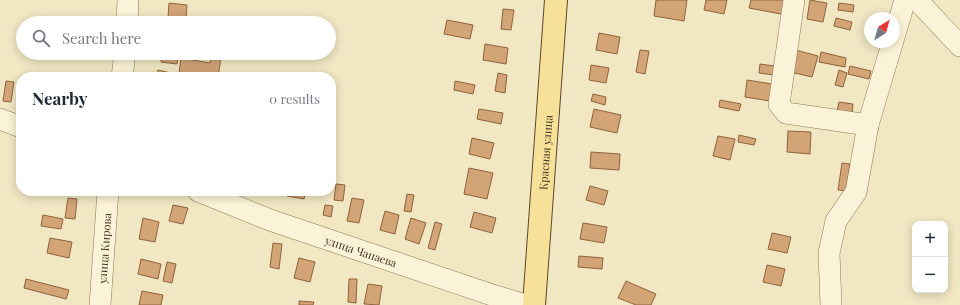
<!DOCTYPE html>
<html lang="en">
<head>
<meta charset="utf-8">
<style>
  :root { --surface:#fff; --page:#f6f6f7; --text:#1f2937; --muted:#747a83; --line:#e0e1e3 }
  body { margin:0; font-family:"Playfair Display",serif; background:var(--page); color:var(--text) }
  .controls { position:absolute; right:12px; bottom:12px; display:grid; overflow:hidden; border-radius:8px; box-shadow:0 2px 10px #0003 }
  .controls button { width:36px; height:36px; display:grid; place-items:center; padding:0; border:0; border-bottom:1px solid var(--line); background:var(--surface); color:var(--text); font:20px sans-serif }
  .compass { position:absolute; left:864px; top:12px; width:36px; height:36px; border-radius:50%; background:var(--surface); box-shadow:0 2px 10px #0003; rotate:37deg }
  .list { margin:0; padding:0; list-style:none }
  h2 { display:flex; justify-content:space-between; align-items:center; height:52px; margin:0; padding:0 16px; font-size:17px }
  h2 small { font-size:13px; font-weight:400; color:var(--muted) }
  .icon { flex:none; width:22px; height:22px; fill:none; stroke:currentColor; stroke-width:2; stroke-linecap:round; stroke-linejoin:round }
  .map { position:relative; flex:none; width:960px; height:305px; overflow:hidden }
  .search { position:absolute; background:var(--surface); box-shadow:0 2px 10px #0003; left:16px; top:16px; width:320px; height:44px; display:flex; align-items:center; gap:10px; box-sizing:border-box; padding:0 14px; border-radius:22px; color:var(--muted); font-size:15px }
  .panel { position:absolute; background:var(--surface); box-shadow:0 2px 10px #0003; left:16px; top:72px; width:320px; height:124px; border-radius:16px }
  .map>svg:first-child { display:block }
  .building { fill:#d2a476; stroke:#8f633c }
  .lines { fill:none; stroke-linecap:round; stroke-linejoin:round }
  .minor-casing { stroke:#8d7958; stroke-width:22 }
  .major-casing { stroke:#5b462d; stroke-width:24 }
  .minor { stroke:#fbf3d7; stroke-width:21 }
  .major { stroke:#f7e199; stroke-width:22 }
  .labels { text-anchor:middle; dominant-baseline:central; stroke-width:3; stroke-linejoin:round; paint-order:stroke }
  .street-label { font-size:11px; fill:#3c2f1d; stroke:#f8f0d3 }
</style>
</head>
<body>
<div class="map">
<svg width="960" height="305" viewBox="0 0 960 305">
  <rect width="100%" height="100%" fill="#f1e7c3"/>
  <g class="building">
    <path d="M656,0H687L684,21L654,16Z"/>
    <path d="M706,0H727L724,14L704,10Z"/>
    <path d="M751,0H789L786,15L749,8Z"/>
    <path d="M810,0L827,3L823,22L807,19Z"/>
    <path d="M169,3L187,5L186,20L168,18Z"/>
    <path d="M839,3L854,5L853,12L838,10Z"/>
    <path d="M503,9L514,10L511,30L501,29Z"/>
    <path d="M836,18L852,22L850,30L834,26Z"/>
    <path d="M447,20L473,25L470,39L444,34Z"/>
    <path d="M599,33L620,37L617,54L596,50Z"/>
    <path d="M485,44L508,48L506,64L483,60Z"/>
    <path d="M792,49L818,56L812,77L786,71Z"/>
    <path d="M640,50L649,51L645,74L636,72Z"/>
    <path d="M821,52L846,58L845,67L819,62Z"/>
    <path d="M162,53H179L177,64L161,62Z"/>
    <path d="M211,55L221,57L218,77H201L179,73L181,58L210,63Z"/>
    <path d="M760,64L775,66L774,75L759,73Z"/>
    <path d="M591,65L609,68L606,83L589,80Z"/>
    <path d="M850,66L871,71L869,79L848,74Z"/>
    <path d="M158,70L171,73L170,77H157Z"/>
    <path d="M839,70L847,73L843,87L835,85Z"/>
    <path d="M498,73L507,75L505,93L495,91Z"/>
    <path d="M747,80L772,84L770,101L745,97Z"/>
    <path d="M6,81L14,82L11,102L3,101Z"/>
    <path d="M455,81L475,85L473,94L454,90Z"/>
    <path d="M593,94L606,97L605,105L591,101Z"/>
    <path d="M720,100L741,104L739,111L719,107Z"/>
    <path d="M839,102L853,104L852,114L837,111Z"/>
    <path d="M479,109L503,113L501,124L477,119Z"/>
    <path d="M594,109L621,115L617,133L590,127Z"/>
    <path d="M788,131L811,132L810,154L787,152Z"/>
    <path d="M739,135L756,139L754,145L738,142Z"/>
    <path d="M718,136L735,139L730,160L713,156Z"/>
    <path d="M472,138L494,143L490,159L469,154Z"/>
    <path d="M591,152L620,154L619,170L590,168Z"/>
    <path d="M842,163L850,164L846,191L838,190Z"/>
    <path d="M469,168L493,173L487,199L464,194Z"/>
    <path d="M336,184L345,185L343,201L334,200Z"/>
    <path d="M590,186L608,191L604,205L586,200Z"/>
    <path d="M287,191H306L304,199L287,196Z"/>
    <path d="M407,194L414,195L411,212L404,211Z"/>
    <path d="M68,198L77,199L75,219L65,218Z"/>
    <path d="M352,198L364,200L359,223L347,221Z"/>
    <path d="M173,205L188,208L183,224L169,221Z"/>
    <path d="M325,205L333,206L331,217L323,215Z"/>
    <path d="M385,211L399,215L395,234L380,230Z"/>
    <path d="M474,212L496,218L492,233L470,227Z"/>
    <path d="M43,215L63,219L61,229L41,226Z"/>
    <path d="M143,218L159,222L155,242L139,239Z"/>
    <path d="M411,218L426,223L419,244L405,239Z"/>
    <path d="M435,222L442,224L435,250L428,248Z"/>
    <path d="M583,223L607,227L604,243L580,239Z"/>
    <path d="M772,233L791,237L787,253L768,249Z"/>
    <path d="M50,238L72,242L69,258L47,253Z"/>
    <path d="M273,243L282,244L279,269L270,267Z"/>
    <path d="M579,256L603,258L602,269L578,267Z"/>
    <path d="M299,258L315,262L310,282L294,278Z"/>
    <path d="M141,259L161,264L158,279L138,274Z"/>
    <path d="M167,262L176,264L172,283L163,281Z"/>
    <path d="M767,265L785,269L781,286L763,282Z"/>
    <path d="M26,279L69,290L66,299L24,288Z"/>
    <path d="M349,279H357L356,303L348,302Z"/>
    <path d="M626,281L656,294L651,305H636L618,298Z"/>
    <path d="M368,284L382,286L379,305L364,304Z"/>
    <path d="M142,291L163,295L161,305H139Z"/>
    <path d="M299,301L314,302L313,305H299Z"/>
  </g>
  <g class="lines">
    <g class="minor-casing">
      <g id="minor">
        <path d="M794,0L779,104L786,113L868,125"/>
        <path d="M917,0L960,46"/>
        <path d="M127,23L128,0"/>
        <path d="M122,77L125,53"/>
        <path d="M0,119L21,127"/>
        <path id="s1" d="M198,191L270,220L492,295L526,305"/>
        <path id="s2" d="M100,305L108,191"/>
        <path d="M831,305L829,253L836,221L856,192L868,125L905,0"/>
      </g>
    </g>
    <g class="major-casing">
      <g id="major">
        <path id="s3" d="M534,305L556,0"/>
      </g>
    </g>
    <use href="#minor" class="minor"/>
    <use href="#major" class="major"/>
  </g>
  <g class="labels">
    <g class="street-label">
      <text stroke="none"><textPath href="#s3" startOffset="153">Красная улица</textPath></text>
      <text stroke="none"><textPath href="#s2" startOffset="57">улица Кирова</textPath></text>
      <text stroke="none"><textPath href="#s1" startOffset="174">улица Чапаева</textPath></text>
    </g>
  </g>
</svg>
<div class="controls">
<button>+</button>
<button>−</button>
</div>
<svg class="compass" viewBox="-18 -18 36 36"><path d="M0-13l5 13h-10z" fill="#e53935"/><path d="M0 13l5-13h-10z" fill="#747a83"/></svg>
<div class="search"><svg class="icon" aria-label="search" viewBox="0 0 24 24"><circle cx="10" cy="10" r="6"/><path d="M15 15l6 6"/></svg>Search here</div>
<section class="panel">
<h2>Nearby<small>0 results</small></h2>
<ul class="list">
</ul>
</section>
</div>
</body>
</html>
